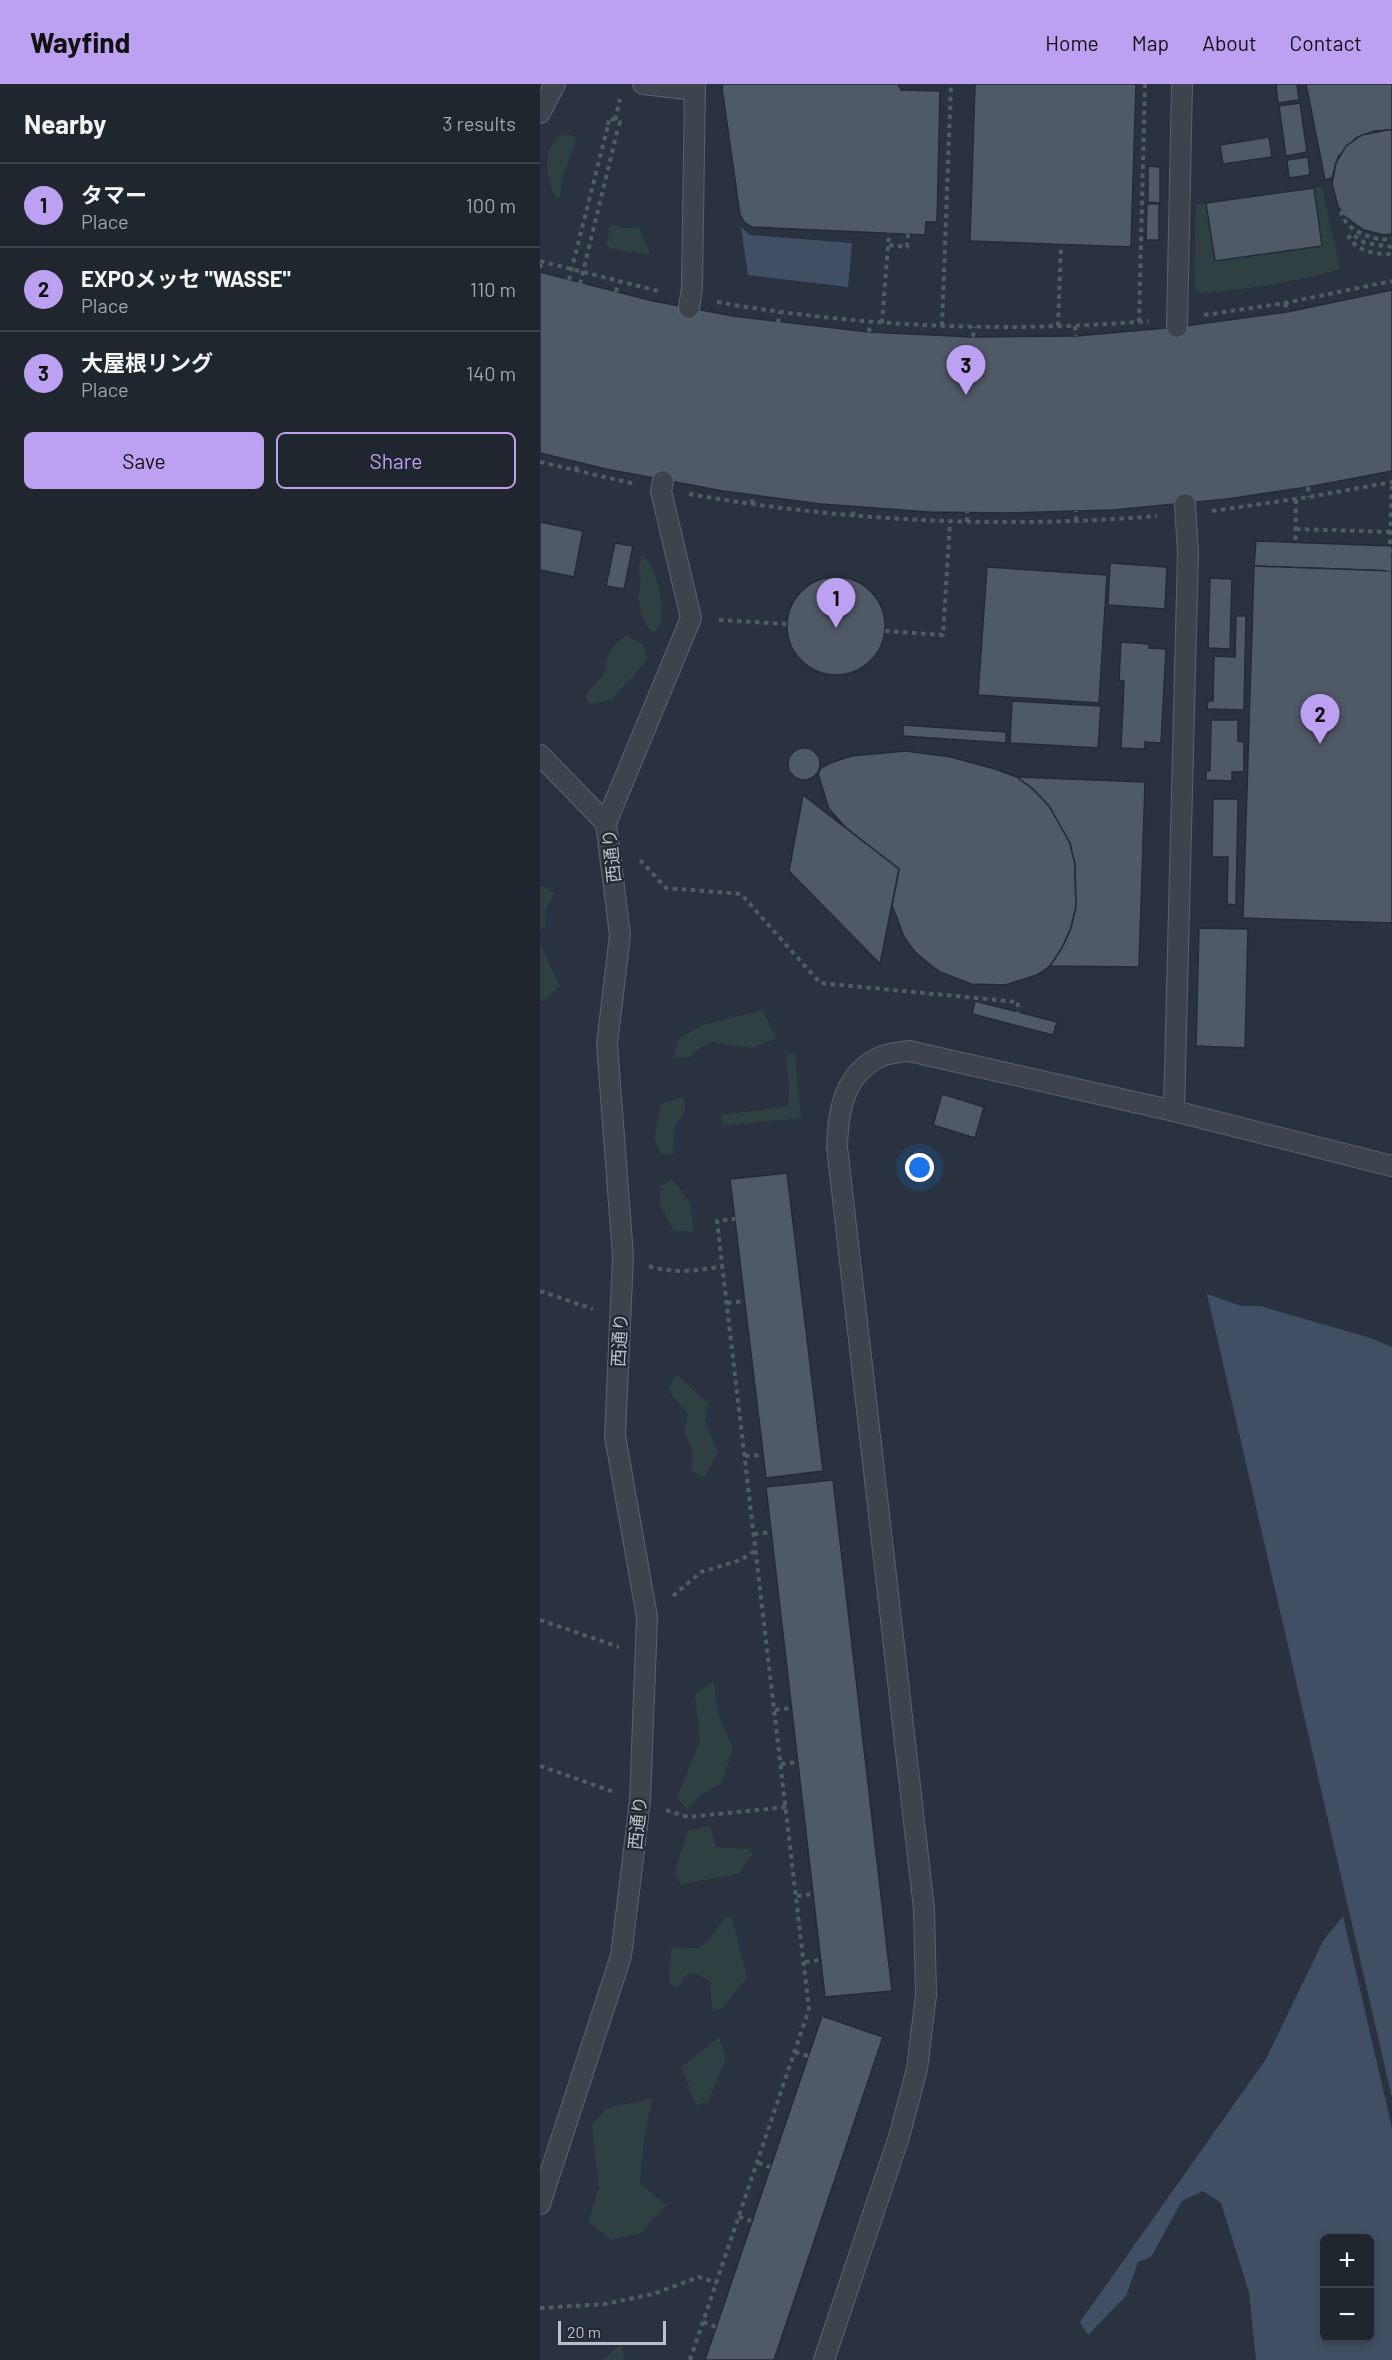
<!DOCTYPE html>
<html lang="en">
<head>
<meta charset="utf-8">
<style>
  :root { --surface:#1f262e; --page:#2c323a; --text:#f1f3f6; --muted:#a1a5aa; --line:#3c434a; --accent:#bca0f2 }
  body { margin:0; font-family:Barlow,"Noto Sans JP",sans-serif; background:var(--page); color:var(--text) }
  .controls { position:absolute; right:18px; bottom:18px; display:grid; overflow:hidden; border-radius:9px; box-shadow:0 3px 9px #0003 }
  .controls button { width:54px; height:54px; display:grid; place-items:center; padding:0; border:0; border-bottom:2px solid var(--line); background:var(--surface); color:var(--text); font:30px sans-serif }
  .scale { position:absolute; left:18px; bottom:15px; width:108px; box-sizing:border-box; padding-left:6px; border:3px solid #babfc9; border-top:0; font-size:16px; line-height:21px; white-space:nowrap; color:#babfc9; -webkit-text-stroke:4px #222933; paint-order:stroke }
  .you { position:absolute; left:380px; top:1084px; width:21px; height:21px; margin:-15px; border:4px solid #fff; border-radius:50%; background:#1a73e8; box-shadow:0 0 0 9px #1a73e833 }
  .badge { display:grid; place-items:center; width:39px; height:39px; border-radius:50%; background:var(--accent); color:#111; font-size:20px; font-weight:700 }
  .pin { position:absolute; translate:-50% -50px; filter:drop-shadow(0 2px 3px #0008) }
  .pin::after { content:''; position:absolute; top:32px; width:21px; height:18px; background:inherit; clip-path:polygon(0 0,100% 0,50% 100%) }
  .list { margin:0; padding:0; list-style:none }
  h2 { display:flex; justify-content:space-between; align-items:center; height:78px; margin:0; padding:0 24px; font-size:26px }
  h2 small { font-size:20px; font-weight:400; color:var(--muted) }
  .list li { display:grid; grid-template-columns:39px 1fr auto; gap:18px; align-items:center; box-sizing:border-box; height:84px; padding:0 24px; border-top:2px solid var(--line) }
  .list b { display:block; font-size:22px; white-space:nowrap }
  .list p { margin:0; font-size:20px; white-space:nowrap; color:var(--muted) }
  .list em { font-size:20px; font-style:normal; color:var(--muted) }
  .actions { display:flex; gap:12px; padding:18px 24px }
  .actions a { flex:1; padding:14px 0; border:2px solid var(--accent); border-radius:9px; text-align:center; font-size:21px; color:var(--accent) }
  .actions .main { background:var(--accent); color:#111 }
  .map { position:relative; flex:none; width:852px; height:2276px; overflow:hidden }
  header { display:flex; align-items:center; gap:36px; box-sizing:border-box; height:84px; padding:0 30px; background:var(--accent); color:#111 }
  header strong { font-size:28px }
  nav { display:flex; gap:33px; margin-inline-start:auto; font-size:21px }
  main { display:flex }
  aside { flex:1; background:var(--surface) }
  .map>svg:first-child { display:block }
  .green { fill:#2e4041 }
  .water { fill:#414f65; fill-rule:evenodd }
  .building { fill:#505966; stroke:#242b35; stroke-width:1.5 }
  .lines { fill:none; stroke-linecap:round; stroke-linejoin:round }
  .lane-casing { stroke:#5b626c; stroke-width:22 }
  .path { stroke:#4d5d60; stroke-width:4; stroke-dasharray:4.5 4.5; stroke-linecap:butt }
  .lane { stroke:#3d444e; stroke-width:20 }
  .path-bridge { stroke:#4d5d60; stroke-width:4; stroke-dasharray:4.5 4.5; stroke-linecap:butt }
  .labels { text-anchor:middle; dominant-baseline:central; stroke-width:4.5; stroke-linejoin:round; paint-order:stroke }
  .street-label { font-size:18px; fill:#babfc9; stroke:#222933 }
</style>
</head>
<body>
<header>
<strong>Wayfind</strong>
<nav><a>Home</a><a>Map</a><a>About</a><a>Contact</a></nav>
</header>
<main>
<aside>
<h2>Nearby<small>3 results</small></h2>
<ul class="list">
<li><span class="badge">1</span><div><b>タマー</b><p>Place</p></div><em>100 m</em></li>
<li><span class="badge">2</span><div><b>EXPOメッセ &quot;WASSE&quot;</b><p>Place</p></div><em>110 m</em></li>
<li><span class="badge">3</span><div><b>大屋根リング</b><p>Place</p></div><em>140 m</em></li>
</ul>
<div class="actions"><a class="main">Save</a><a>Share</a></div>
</aside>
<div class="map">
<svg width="852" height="2276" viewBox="0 0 852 2276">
  <rect width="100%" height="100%" fill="#29323e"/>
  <g class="green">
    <path d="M24,50L34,52L35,60L22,95L20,113L16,114C6,96 0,61 24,50Z"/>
    <path d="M782,103L800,185C754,198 708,206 660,209L654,203L656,121Z"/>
    <path d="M71,141L85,144L99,143L110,170L70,165L66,159Z"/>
    <path d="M102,471C116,480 123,517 122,534C122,541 117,545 112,550L102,532L98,514L101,498L98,484Z"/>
    <path d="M87,551L103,561L107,574C97,590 84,601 73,615L48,620L46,610L64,590L67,573L75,560Z"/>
    <path d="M0,801L14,809L5,827L6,843L0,846Z"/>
    <path d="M0,861L20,902L2,918L0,916Z"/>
    <path d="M223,926L236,954L212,964L169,958L149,973L133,974L138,955L162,941Z"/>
    <path d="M255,969L261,1034L183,1042L181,1031L248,1022L249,1004L246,971Z"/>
    <path d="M144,1013L145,1027L135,1042L133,1070H121L114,1054L121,1020Z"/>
    <path d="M132,1095L150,1119L154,1147H134L120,1121V1102Z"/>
    <path d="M136,1290C149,1300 156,1311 169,1319L165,1337L178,1368L164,1394L151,1386L153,1369L144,1347L148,1330L128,1306Z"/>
    <path d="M174,1597L177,1626L193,1665L182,1699L162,1710L147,1725L137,1714L160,1656L155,1610Z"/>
    <path d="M170,1742L176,1763L208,1765L213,1770L198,1790L141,1800L134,1791L148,1747Z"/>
    <path d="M186,1832L192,1834L207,1894L182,1924L172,1927L170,1898L159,1890L149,1889L137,1904L130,1900L129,1878L132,1863L160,1864L171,1853Z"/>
    <path d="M179,1953L186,1974L168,2018L156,2021L141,1983Z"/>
    <path d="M112,2015L104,2056L100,2099L126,2121L100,2150L70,2155L48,2138L59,2104L52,2041L67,2024Z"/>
    <path d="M82,2259L84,2276H63Z"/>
  </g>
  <g class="water">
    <path d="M201,143L210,151L312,159L308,203L208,191Z"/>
    <path d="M667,1210L701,1222H720L827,1253L852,1263V2014Z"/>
    <path d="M803,1832L852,2044V2276H716L709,2208L681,2119L663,2107L642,2117L611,2173L598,2178L586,2212L548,2251L540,2238L726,1975L783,1857ZM784,2154H830V2254H784Z"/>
  </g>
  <g class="building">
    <path d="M183,0H358L361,6L400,7L397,138H386L385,151L212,143L205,139L200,131L182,4Z"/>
    <path d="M435,0H596L591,163L430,157Z"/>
    <path d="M736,0H757L759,16L738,19Z"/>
    <path d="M766,0H852V46L834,47L816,54L798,73L792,94L785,96Z"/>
    <path d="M760,19L767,68L746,72L739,22Z"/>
    <path d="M847,46H852V150L844,151L824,146L804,132L798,122L792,100L796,79L806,62L822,51Z"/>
    <path d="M729,53L732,73L683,80L680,61Z"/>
    <path d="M768,73L770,91L749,94L747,76Z"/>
    <path d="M608,82L620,83V119L608,118Z"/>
    <path d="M774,104L782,162L675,177L666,119Z"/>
    <path d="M607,120H619V156H606Z"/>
    <path d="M0,188L113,217L193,232L329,248L433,253L536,252L637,243L747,228L852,206V387L768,403L687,415L573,426L464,429L389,428L281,420L183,407L66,385L0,369Z"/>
    <path d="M0,438L43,447L34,493L0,486Z"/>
    <path d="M716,457L852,462V487L714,482Z"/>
    <path d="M75,459L93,462L84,505L66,502Z"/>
    <path d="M570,479L627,483L625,525L568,521Z"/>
    <path d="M714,482L852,487V839L703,834Z"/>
    <path d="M447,483L567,491L559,619L438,611Z"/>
    <circle cx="296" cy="542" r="49"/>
    <path d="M670,494L692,495L690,565L668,564Z"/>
    <path d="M696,532H706L704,626L667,625L668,617H673L674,572L695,573Z"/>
    <path d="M581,558L609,560V564L626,565L621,659L605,658V665L581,664L584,597H579Z"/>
    <path d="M472,617L561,622L558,664L470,659Z"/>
    <path d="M671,636H698V657L704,658V688H692V697L666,696V687H670Z"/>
    <path d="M363,641L466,648V659L363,652Z"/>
    <circle cx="264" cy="680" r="16"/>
    <path d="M366,667L411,673L455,685L477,693L494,706L509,722L521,740L530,759L535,780L536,823L531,844L522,864L510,882L497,891L465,901L431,900L400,888L387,878L374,867L364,853L352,821L359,785L306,744L289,725L278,690L281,684L290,679L311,672Z"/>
    <path d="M477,693L605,698L599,883L510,882L522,864L531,844L536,823L535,780L530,759L509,722L494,706Z"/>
    <path d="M263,711L359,785L340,880L249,787Z"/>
    <path d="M673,715H698L696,821L687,820L688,773H672Z"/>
    <path d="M659,844L708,845L705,964L656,962Z"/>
    <path d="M435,917L517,938L513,951L432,930Z"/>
    <path d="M402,1010L444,1023L435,1054L393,1041Z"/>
    <path d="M247,1089L283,1387L226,1394L190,1095Z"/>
    <path d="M293,1396L352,1907L285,1913L226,1403Z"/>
    <path d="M282,1932L343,1953L234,2276H165Z"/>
  </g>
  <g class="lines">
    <g class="lane-casing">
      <g id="lane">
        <path d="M103,0L155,6"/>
        <path d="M0,29L15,0"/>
        <path d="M149,224L152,204L155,0"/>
        <path d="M637,243L642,0"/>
        <path d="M0,671L66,739"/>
        <path d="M634,1027L648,468L645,420"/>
        <path d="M0,2120L81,1872L100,1717L107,1533L75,1352L83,1172L67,960L80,851L66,739L151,534L121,407L123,397"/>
        <path d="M284,2276L359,2053L377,1985L386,1911L384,1825L297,1063C298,1026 304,989 342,972C350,969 360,968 369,967L634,1027L852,1082"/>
      </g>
    </g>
    <g class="path">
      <path d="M75,36L80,15"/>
      <path d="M68,41L69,34L80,38L78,44"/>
      <path d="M801,127L802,133C813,149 832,157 852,155"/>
      <path d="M349,161L367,163L368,150"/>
      <path d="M852,163L825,159L812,150L809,153C816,167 837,171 852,170"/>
      <path d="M0,177L122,208"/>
      <path d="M0,184L2,177"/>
      <path d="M76,208L79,198"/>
      <path d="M177,218C320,243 464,249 609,237"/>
      <path d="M745,219L747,228"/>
      <path d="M664,231L745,219L852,197"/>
      <path d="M599,238L605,0"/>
      <path d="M238,239L240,228"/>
      <path d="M342,239L349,149"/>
      <path d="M402,242L411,0"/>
      <path d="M518,242L521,161"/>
      <path d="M535,242L536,252"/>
      <path d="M329,248L330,238"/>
      <path d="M433,253L434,243"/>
      <path d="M0,378L95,400"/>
      <path d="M36,387L37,378"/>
      <path d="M768,403L769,413"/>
      <path d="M149,410C303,437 461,445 617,432"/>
      <path d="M212,420L213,412"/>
      <path d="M672,427L769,413L852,398"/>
      <path d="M313,432L314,423"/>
      <path d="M536,437V427"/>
      <path d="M427,438V428"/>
      <path d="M756,445L852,448"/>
      <path d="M755,483L756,415"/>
      <path d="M849,487L852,398"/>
      <path d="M179,536L247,540"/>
      <path d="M345,547L403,551L410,437"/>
      <path d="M100,776L126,804L201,810L280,899L478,918L477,935"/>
      <path d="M109,1182C132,1190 159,1187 182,1182"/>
      <path d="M0,1207L53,1225"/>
      <path d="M187,1219L205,1217"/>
      <path d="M205,1372L223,1371"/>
      <path d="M214,1450L232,1448"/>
      <path d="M133,1512L161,1488L201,1476L216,1466"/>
      <path d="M0,1536L79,1563"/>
      <path d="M235,1626L251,1624"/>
      <path d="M241,1680L258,1678"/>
      <path d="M0,1682L74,1708"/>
      <path d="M126,1726L148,1733L247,1723"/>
      <path d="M257,1812L273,1810"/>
      <path d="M265,1878L281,1876"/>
      <path d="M255,1968L268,1972"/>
      <path d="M218,2079L230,2083"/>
      <path d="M199,2133L211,2137"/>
      <path d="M0,2224L65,2220L113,2210L159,2193L177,2199"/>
      <path d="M163,2238L176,2243"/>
      <path d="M150,2276L269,1925L177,1137L195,1135"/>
    </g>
    <use href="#lane" class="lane"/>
    <g class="path-bridge">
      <path d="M29,196L68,41"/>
      <path d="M40,200L78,44"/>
    </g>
  </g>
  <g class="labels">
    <g class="street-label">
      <text transform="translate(71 772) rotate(-96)">西通り</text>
      <text transform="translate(79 1256) rotate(-87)">西通り</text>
      <text transform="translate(97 1739) rotate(-84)">西通り</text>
    </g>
  </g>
</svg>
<div class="controls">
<button>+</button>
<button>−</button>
</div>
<div class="scale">20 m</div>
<div class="you"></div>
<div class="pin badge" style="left:296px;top:544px">1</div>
<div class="pin badge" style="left:780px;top:660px">2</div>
<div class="pin badge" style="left:426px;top:311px">3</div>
</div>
</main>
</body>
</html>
